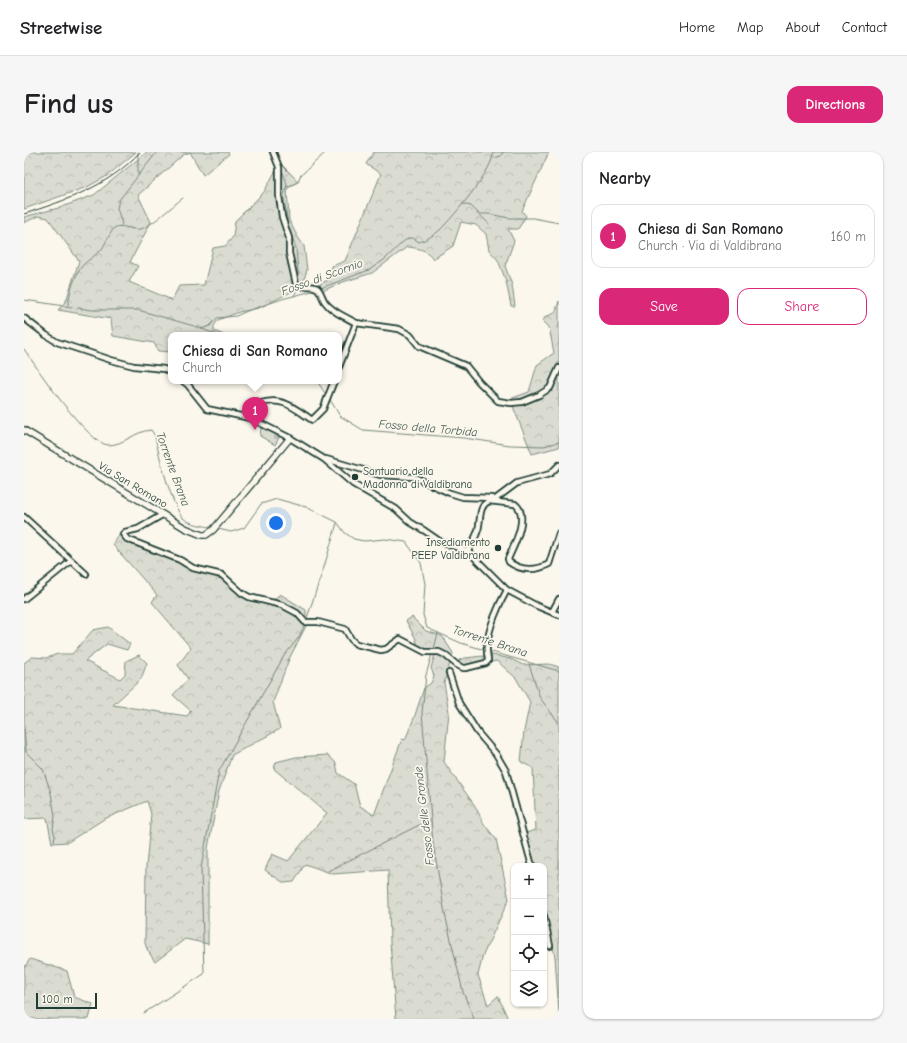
<!DOCTYPE html>
<html lang="en">
<head>
<meta charset="utf-8">
<style>
  :root { --surface:#fff; --page:#f6f6f6; --text:#202124; --muted:#757577; --line:#e0e0e0; --accent:#db2777 }
  body { margin:0; font-family:"Comic Neue",sans-serif; background:var(--page); color:var(--text) }
  .controls { position:absolute; right:12px; bottom:12px; display:grid; overflow:hidden; border-radius:8px; box-shadow:0 1px 3px #0004 }
  .controls button { width:36px; height:36px; display:grid; place-items:center; padding:0; border:0; border-bottom:1px solid var(--line); background:var(--surface); color:var(--text); font:20px sans-serif }
  .scale { position:absolute; left:12px; bottom:10px; width:61px; box-sizing:border-box; padding-left:4px; border:2px solid #1f3d34; border-top:0; font-size:11px; line-height:14px; white-space:nowrap; color:#1f3d34; -webkit-text-stroke:3px #fbf7ec; paint-order:stroke }
  .you { position:absolute; left:252px; top:371px; width:14px; height:14px; margin:-10px; border:3px solid #fff; border-radius:50%; background:#1a73e8; box-shadow:0 0 0 6px #1a73e833 }
  .badge { display:grid; place-items:center; width:26px; height:26px; border-radius:50%; background:var(--accent); color:#fff; font-size:13px; font-weight:700 }
  .pin { position:absolute; translate:-50% -33px; filter:drop-shadow(0 1px 2px #0008) }
  .pin::after { content:''; position:absolute; top:21px; width:14px; height:12px; background:inherit; clip-path:polygon(0 0,100% 0,50% 100%) }
  .popup { position:absolute; left:144px; top:180px; width:174px; height:52px; box-sizing:border-box; display:grid; place-content:center; border-radius:8px; background:var(--surface); filter:drop-shadow(0 1px 3px #0005); font-size:13px; white-space:nowrap; color:var(--muted) }
  .popup b { font-size:15px; color:var(--text) }
  .popup::after { content:''; position:absolute; left:50%; top:100%; margin-left:-8px; border:8px solid transparent; border-top-color:var(--surface) }
  .list { margin:0; padding:0; list-style:none }
  h2 { display:flex; justify-content:space-between; align-items:center; height:52px; margin:0; padding:0 16px; font-size:17px }
  h2 small { font-size:13px; font-weight:400; color:var(--muted) }
  .list li { display:grid; grid-template-columns:26px 1fr auto; gap:12px; align-items:center; box-sizing:border-box; height:64px; margin:0 8px 8px; padding:0 8px; border:1px solid var(--line); border-radius:12px }
  .list b { display:block; font-size:15px; white-space:nowrap }
  .list p { margin:0; font-size:13px; white-space:nowrap; color:var(--muted) }
  .list em { font-size:13px; font-style:normal; color:var(--muted) }
  .actions { display:flex; gap:8px; padding:12px 16px }
  .actions a { flex:1; padding:9px 0; border:1px solid var(--accent); border-radius:12px; text-align:center; font-size:14px; color:var(--accent) }
  .actions .main { background:var(--accent); color:#fff }
  .icon { flex:none; width:22px; height:22px; fill:none; stroke:currentColor; stroke-width:2; stroke-linecap:round; stroke-linejoin:round }
  .map { position:relative; flex:none; width:535px; height:867px; overflow:hidden; border-radius:12px }
  header { display:flex; align-items:center; gap:24px; box-sizing:border-box; height:56px; padding:0 20px; background:var(--surface); border-bottom:1px solid var(--line) }
  header strong { font-size:19px }
  nav { display:flex; gap:22px; margin-inline-start:auto; font-size:14px }
  .intro { display:flex; align-items:center; justify-content:space-between; box-sizing:border-box; height:96px; padding:0 24px }
  h1 { margin:0; font-size:28px }
  .button { padding:10px 18px; border-radius:12px; background:var(--accent); color:#fff; font-size:14px; font-weight:700 }
  main { display:flex; gap:24px; padding:0 24px }
  aside { flex:1; background:var(--surface); border-radius:12px; box-shadow:0 1px 3px #0004 }
  .map>svg:first-child { display:block }
  .forest { fill:url(#forest-crowns); stroke:#7d8c82 }
  .cemetery { fill:url(#cemetery-stones); stroke:#7d8c82 }
  .lines { fill:none; stroke-linecap:round; stroke-linejoin:round }
  .stream { stroke:#74847b; stroke-width:1 }
  .minor-casing { stroke:#1f3d34; stroke-width:8 }
  .tertiary-casing { stroke:#1f3d34; stroke-width:8 }
  .minor { stroke:#fbf7ec; stroke-width:4.5 }
  .tertiary { stroke:#fbf7ec; stroke-width:5.5 }
  .rail { stroke:#1f3d34; stroke-width:1 }
  .poi-dot { fill:#1f3d34; stroke:#fbf7ec; stroke-width:1.5 }
  .labels { text-anchor:middle; dominant-baseline:central; stroke-width:3.5; stroke-linejoin:round; paint-order:stroke }
  .poi-label { font-size:11px; fill:#1f3d34; stroke:#fbf7ec; text-anchor:start }
  .street-label { font-size:11px; fill:#1f3d34; stroke:#fbf7ec }
  .water-label { font-size:12px; font-style:italic; fill:#425b52; stroke:#fbf7ec }
</style>
</head>
<body>
<header>
<strong>Streetwise</strong>
<nav><a>Home</a><a>Map</a><a>About</a><a>Contact</a></nav>
</header>
<div class="intro"><h1>Find us</h1><a class="button">Directions</a></div>
<main>
<div class="map">
<svg width="535" height="867" viewBox="0 0 535 867">
  <defs>
    <pattern id="forest-crowns" width="20" height="18" patternUnits="userSpaceOnUse"><rect width="20" height="18" fill="#dbdcd1"/><path d="M2 6a3 3 0 1 1 6 0M12 15a3 3 0 1 1 6 0" fill="none" stroke="#bcbeb4"/></pattern>
    <pattern id="cemetery-stones" width="16" height="16" patternUnits="userSpaceOnUse"><rect width="16" height="16" fill="#dbdcd1"/><path d="M2 7V4a2 2 0 0 1 4 0v3zM10 15v-3a2 2 0 0 1 4 0v3z" fill="#bcbeb4"/></pattern>
  </defs>
  <rect width="100%" height="100%" fill="#fbf7ec"/>
  <filter id="ink" filterUnits="userSpaceOnUse"><feTurbulence type="fractalNoise" baseFrequency=".025" numOctaves="2"/><feDisplacementMap in="SourceGraphic" scale="8" xChannelSelector="R" yChannelSelector="G"/><feConvolveMatrix kernelMatrix="1 2 1 2 8 2 1 2 1" color-interpolation-filters="sRGB"/></filter>
  <g filter="url(#ink)">
    <g class="forest">
      <path d="M0,0H112L83,24L63,35L0,57Z"/>
      <path d="M123,0H166L159,3L114,43L127,70L106,110L114,114L105,130L148,148L155,134L180,133L189,96L201,94L209,85L211,69L240,40L252,18L257,12L274,29L263,37L265,68L273,84L280,94L283,118L279,130L269,139L235,156L215,160L194,168L190,174V179L200,183H147V200L134,199L130,191L89,184L87,167L34,158L42,149L55,109L24,66L14,64L0,71V65L38,55L70,43Z"/>
      <path d="M166,0H204L205,2L179,23Z"/>
      <path d="M350,0H525L498,59L502,64L494,77H484L490,89L481,114L488,133L491,154H487L482,129L474,108L465,98L462,82L452,73L437,70L429,94L409,107C403,97 393,96 383,95L348,121L319,130L298,139L296,132L307,126L308,114L321,109L357,22L342,12Z"/>
      <path d="M535,149V295L508,302L486,247L505,240L513,213L530,201L525,175L519,169L521,165L531,161Z"/>
      <path d="M96,381L104,390L152,409L169,419L186,422L198,427L223,445L242,450L249,448L256,442L282,458V474L265,507L249,550L256,577L208,603L195,639L184,696V792L161,787L131,810L123,797L121,791L122,715L127,662L123,649L80,667L44,690L28,691L23,666L0,667V511L8,505L22,506L34,502H48L69,478L84,475L106,492L103,498L83,492L61,509L96,527L101,522L102,509L115,503L123,511L117,527L89,553L163,564L167,559L149,543L164,527L154,513L167,496L128,450L133,443L89,393Z"/>
      <path d="M388,465L402,479L418,484L429,501L420,531L425,560L420,610L451,654L460,672L472,687L485,747L459,803L454,823L464,853L474,844L484,867H372L366,790L364,718L309,722L281,712L270,730L260,731L241,718L248,702L264,709L303,661L250,617L252,610L272,605L304,603L312,611L314,621L330,632L336,654L350,663L378,587L381,588L390,566L400,536L407,531L410,524L407,516L411,502L394,495L392,487L382,469Z"/>
      <path d="M468,503L487,507L499,513L525,512L535,515V861L531,805L520,756V714H510L502,681L512,678L509,616L497,610L500,579L506,550L492,526L473,509L445,514L437,512L435,508L441,506Z"/>
      <path d="M6,807L43,819L50,845L69,852L65,867H0V816Z"/>
    </g>
    <path class="cemetery" d="M237,275L256,284L251,293L236,284Z"/>
    <g class="lines">
      <g class="stream">
        <path d="M252,0L256,10"/>
        <path d="M470,6L477,4L479,0"/>
        <path d="M257,15L263,32L260,42V47L264,73L272,96L275,131"/>
        <path d="M114,23V0"/>
        <path d="M263,35L274,30L276,24L302,0"/>
        <path d="M439,52L447,54L465,72"/>
        <path d="M453,62H465L485,66H509L535,71"/>
        <path d="M97,73L98,72L93,56L95,48L133,0"/>
        <path d="M297,136L345,118L360,108L380,89L386,86H389L395,90C402,88 410,83 416,78C428,66 472,15 469,0"/>
        <path d="M270,144L274,136"/>
        <path d="M0,148L68,158H114L170,174L194,183"/>
        <path d="M44,153C46,139 50,124 59,113C65,107 72,103 78,97C81,92 88,78 90,76C97,71 108,79 117,77C129,73 148,54 159,46"/>
        <path d="M177,177L186,174L193,166L212,164L223,159L258,147L292,138"/>
        <path d="M0,197C12,215 64,292 84,293C100,293 111,279 127,278L131,284C134,301 148,355 159,366C167,373 179,373 189,376"/>
        <path d="M293,229L303,244"/>
        <path d="M305,246L316,264L339,278L440,286L486,293L520,294L535,290"/>
        <path d="M194,377L207,380L220,376L237,352L253,347L282,355L313,370L321,381L330,387L340,389L361,387L382,390L397,411L401,432L399,463L403,476L437,491L461,498"/>
        <path d="M282,469L300,415L313,371"/>
        <path d="M410,497L414,481"/>
        <path d="M464,499L535,519"/>
        <path d="M408,502L402,523L398,561L409,691L421,762L439,840L450,867"/>
        <path d="M505,512L516,546L535,571"/>
        <path d="M0,577L2,600L19,617L27,641L31,664L29,677L31,684L30,689"/>
        <path d="M304,719L407,667"/>
        <path d="M120,861L180,822L177,716L195,619L260,504L275,485L281,472"/>
      </g>
      <g class="minor-casing">
        <g id="minor">
          <path d="M249,0L255,15V44L258,65L265,86V101L272,132C279,137 286,132 293,136C297,139 298,146 301,150C308,160 322,165 332,171L315,215"/>
          <path d="M0,166L22,183L33,190L87,208L110,214L140,217L147,221"/>
          <path d="M332,171L375,177L386,183L395,194L442,214L455,230L474,249L487,251L498,250L515,243L526,236L535,216"/>
          <path d="M159,229L164,233L183,257L226,266L266,286L300,307L329,332L372,357L386,370L401,379L417,390L444,399L483,438L513,454L535,463"/>
          <path d="M226,266L234,252C258,244 269,255 288,268L299,257L310,229"/>
          <path d="M302,307L356,323L390,325L426,341L439,345L468,346"/>
          <path d="M469,349L493,331L526,322L535,313"/>
          <path d="M138,363L114,377L101,380L99,382L103,387L156,408L169,416L198,423L218,441L225,445L258,453L273,461L281,470H294L321,477L327,487L332,492L357,498L362,497L376,487L401,500H415L421,503L433,513L439,516H442L462,511L464,509C464,504 462,499 463,494C464,477 475,452 483,438"/>
          <path d="M0,365L62,422"/>
          <path d="M444,399C448,392 452,385 454,378C457,368 454,354 465,349L491,352C506,363 490,394 484,407L485,410C497,419 512,419 525,412L535,381"/>
          <path d="M0,447L47,409"/>
          <path d="M528,460L535,447"/>
          <path d="M425,521L435,551L454,581L472,602L482,619L508,714"/>
          <path d="M520,764L526,794"/>
        </g>
      </g>
      <g class="tertiary-casing">
        <path id="tertiary" d="M0,278L161,376L178,383H182L189,378L266,286"/>
      </g>
      <use href="#minor" class="minor"/>
      <use href="#tertiary" class="tertiary"/>
      <path class="rail" d="M0,62C43,48 85,34 116,0"/>
    </g>
  </g>
  <g class="poi-dot">
    <circle cx="331" cy="325" r="4"/>
    <circle cx="474" cy="396" r="4"/>
  </g>
  <g class="labels">
    <g class="poi-label">
      <text x="339" y="319">Santuario della<tspan x="339" dy="13">Madonna di Valdibrana</tspan></text>
      <text x="466" y="390" text-anchor="end">Insediamento<tspan x="466" dy="13">PEEP Valdibrana</tspan></text>
    </g>
    <g class="street-label">
      <text transform="translate(109 333) rotate(31)">Via San Romano</text>
    </g>
    <g class="water-label">
      <text transform="translate(298 125) rotate(-20)">Fosso di Scornio</text>
      <text transform="translate(404 276) rotate(5)">Fosso della Torbida</text>
      <text transform="translate(149 317) rotate(70)">Torrente Brana</text>
      <text transform="translate(466 489) rotate(18)">Torrente Brana</text>
      <text transform="translate(400 664) rotate(-97)">Fosso delle Gronde</text>
    </g>
  </g>
</svg>
<div class="controls">
<button>+</button>
<button>−</button>
<button><svg class="icon" aria-label="locate" viewBox="0 0 24 24"><circle cx="12" cy="12" r="6"/><path d="M12 2v4M12 18v4M2 12h4M18 12h4"/></svg></button>
<button><svg class="icon" aria-label="layers" viewBox="0 0 24 24"><path d="M12 4l9 5-9 5-9-5zM3 14l9 5 9-5"/></svg></button>
</div>
<div class="scale">100 m</div>
<div class="you"></div>
<div class="pin badge" style="left:231px;top:278px">1</div>
<div class="popup"><b>Chiesa di San Romano</b>Church</div>
</div>
<aside>
<h2>Nearby<small></small></h2>
<ul class="list">
<li><span class="badge">1</span><div><b>Chiesa di San Romano</b><p>Church · Via di Valdibrana</p></div><em>160 m</em></li>
</ul>
<div class="actions"><a class="main">Save</a><a>Share</a></div>
</aside>
</main>
</body>
</html>
